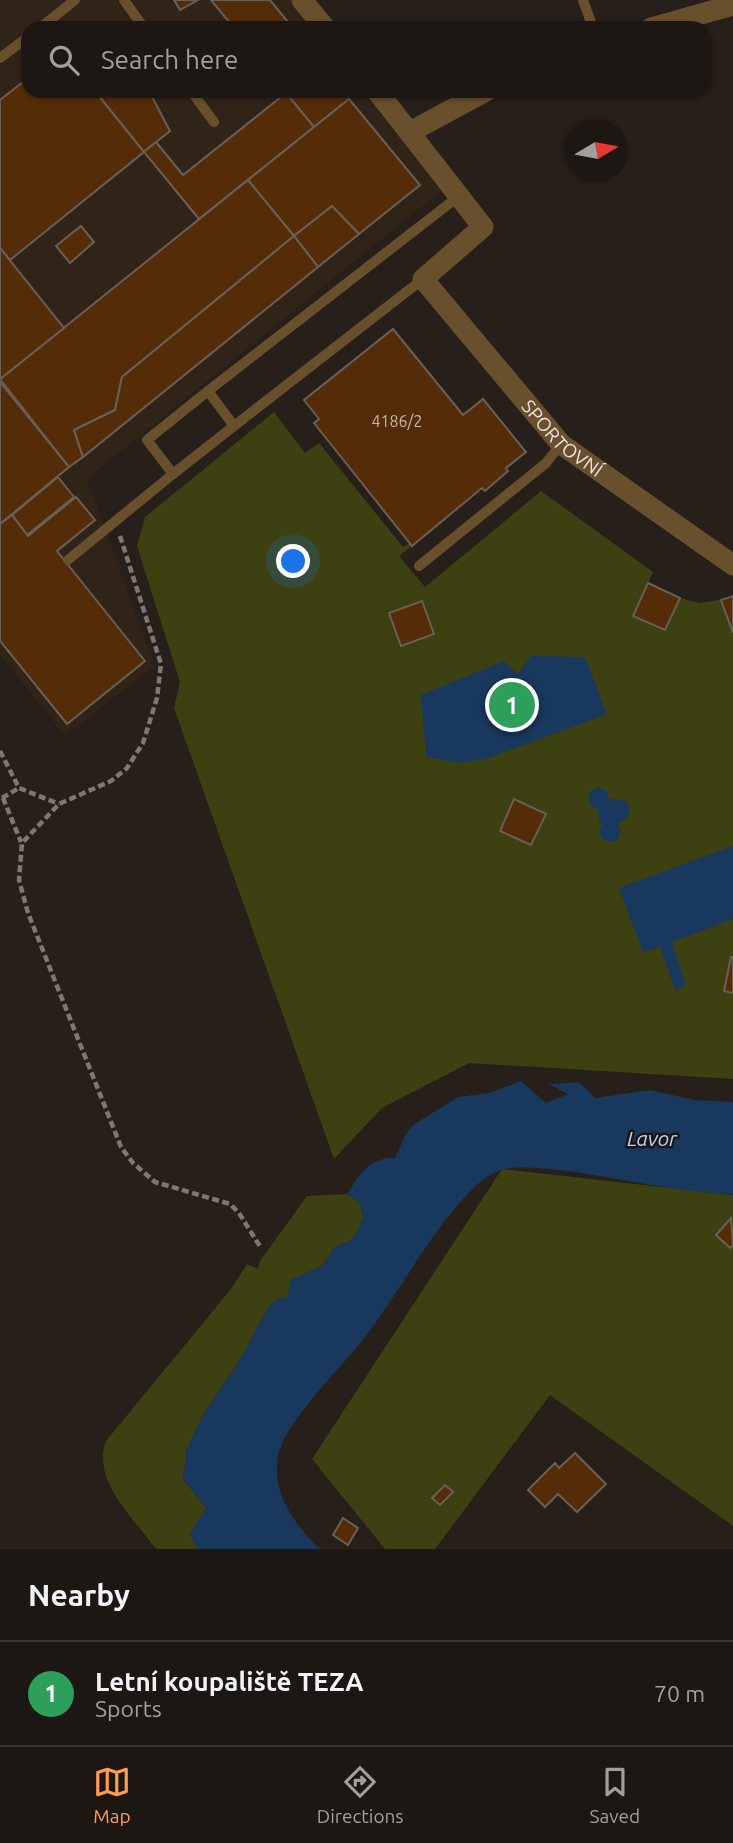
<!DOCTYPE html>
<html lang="en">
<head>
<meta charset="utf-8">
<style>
  :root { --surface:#1d1713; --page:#2a2421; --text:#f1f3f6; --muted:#a09fa0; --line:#3b3633; --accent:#fc9d53 }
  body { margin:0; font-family:Ubuntu,sans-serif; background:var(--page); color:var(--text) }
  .compass { position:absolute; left:565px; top:119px; width:63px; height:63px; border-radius:50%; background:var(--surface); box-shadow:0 2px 5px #0004; rotate:80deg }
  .you { position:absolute; left:294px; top:562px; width:24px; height:24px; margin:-18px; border:5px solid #fff; border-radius:50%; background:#1a73e8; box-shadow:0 0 0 10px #1a73e833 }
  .badge { display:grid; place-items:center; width:46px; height:46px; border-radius:50%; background:var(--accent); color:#fff; font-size:23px; font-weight:700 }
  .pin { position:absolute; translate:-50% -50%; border:4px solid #fff; box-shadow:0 2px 7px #0006 }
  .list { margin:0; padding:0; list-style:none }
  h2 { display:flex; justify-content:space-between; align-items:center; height:91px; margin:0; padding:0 28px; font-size:30px }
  h2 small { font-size:23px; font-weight:400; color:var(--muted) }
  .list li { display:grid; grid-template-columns:46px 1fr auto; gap:21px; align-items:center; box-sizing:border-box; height:105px; padding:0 28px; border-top:2px solid var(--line) }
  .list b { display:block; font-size:26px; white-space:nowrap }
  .list p { margin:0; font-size:23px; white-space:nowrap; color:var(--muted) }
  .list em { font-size:23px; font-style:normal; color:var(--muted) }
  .icon { flex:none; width:38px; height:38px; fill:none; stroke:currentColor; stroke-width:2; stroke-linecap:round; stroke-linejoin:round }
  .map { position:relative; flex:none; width:733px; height:1549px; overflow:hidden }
  .search { position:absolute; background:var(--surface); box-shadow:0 2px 5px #0004; left:21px; right:21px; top:21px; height:77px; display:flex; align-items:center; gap:18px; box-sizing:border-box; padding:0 24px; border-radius:21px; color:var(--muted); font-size:26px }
  .sheet { height:196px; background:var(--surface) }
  nav { display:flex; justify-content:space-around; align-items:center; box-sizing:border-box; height:98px; border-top:2px solid var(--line); background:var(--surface); font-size:19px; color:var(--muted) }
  nav a { display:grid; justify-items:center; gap:4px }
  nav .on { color:var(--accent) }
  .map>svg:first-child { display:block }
  .built { fill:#302318 }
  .green { fill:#3d4112 }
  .water { fill:#19385d }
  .building { fill:#542d08; stroke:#695f57; stroke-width:2 }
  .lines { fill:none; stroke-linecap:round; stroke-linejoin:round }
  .path { stroke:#7f7772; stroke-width:4.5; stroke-dasharray:7 3.5; stroke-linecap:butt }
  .lane { stroke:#68502d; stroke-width:10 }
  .street { stroke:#68502d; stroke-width:21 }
  .labels { text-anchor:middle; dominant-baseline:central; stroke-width:5; stroke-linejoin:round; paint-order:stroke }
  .number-label { font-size:16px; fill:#c4b6a9 }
  .street-label { font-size:19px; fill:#e9e3df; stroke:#1e1610 }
  .water-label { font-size:21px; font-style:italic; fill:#b5d4fa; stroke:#1e1610 }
</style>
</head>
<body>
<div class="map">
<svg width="733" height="1549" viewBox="0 0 733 1549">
  <rect width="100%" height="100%" fill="#271f19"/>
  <path class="built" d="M0,0H291L313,28H28V91H363L441,191L87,479L155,666L65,736L0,655Z"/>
  <g class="green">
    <path d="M274,412L305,453L319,443L403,547L410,543L412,546L399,556L425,587L541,491L653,572L634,616L665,630L680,598L699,603L720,600L733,634V1079L469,1063L382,1108L334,1159L174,708L180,682L137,546L145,517Z"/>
    <path d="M502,1169L733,1195V1526L550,1395L435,1549H385L312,1459Z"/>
    <path d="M347,1194L359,1202L364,1216L358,1231L350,1241L335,1247L322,1266L291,1280L288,1298L269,1306L240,1360L203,1415L187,1449L183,1479L206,1508L190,1534L198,1549H156C135,1520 91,1480 106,1441L231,1289L247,1264L258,1269L260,1261L307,1196Z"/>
  </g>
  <g class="water">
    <path d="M531,656L585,657L607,714L486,759L458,763L426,756L421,695L504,661L518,674Z"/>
    <path d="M599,787L607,791L609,799L627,801L630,811L627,818L618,823L621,832L617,840L610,842L602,839L599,831L603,823L599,822L598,809L591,806L588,799L591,791Z"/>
    <path d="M733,846V919L672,942L686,986L675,990L660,947L643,952L619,888Z"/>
    <path d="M521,1081L546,1103L568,1094L549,1084L579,1082L595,1098L650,1090L695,1100L733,1102V1195C710,1192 687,1191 664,1187C628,1182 533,1160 501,1170C483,1176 468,1193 456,1207C423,1246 399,1292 368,1333C345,1365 284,1421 278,1457C271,1493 295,1525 320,1549H198L190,1534L206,1508L183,1479L187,1449L203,1415L240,1360L269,1306L277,1299L288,1298L290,1280L322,1266L335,1247L350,1241L358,1231L364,1215L359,1202L347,1194C360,1174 369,1157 395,1158L406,1134L413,1125L458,1097L489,1093Z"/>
  </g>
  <g class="building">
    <path d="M174,0H198L180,10Z"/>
    <path d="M211,0H270L293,28H234Z"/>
    <path d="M28,78V91H95L144,152L10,260L0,248V100Z"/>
    <path d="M95,91H149L170,131L144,152Z"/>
    <path d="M284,91H343L349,99L314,127Z"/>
    <path d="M286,93L314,127L199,219L144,152L156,142L183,175Z"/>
    <path d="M349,99L420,185L359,234L332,206L294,236L248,180Z"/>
    <path d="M248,180L294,236L122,377L115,410L74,430L83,457L69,467L0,379Z"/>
    <path d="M332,206L359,234L318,267L294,236Z"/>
    <path d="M81,226L94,242L70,263L56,246Z"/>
    <path d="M294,236L318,267L83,457L74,430L115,410L122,377Z"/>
    <path d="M0,248L64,328L0,379Z"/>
    <path d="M393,329L463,415L483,399L526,452L506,468L508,471L485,491L482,488L412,546L314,423L319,419L304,400Z"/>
    <path d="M0,382L69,467L0,524Z"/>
    <path d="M58,477L74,497L27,535L12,515Z"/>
    <path d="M76,497L95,520L57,551L145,661L67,724L0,641V524L12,515L28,536Z"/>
    <path d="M648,583L680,598L665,630L633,616Z"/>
    <path d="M733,596V633L721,600Z"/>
    <path d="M422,601L434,634L401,646L389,613Z"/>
    <path d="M514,799L546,814L531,845L500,831Z"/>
    <path d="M731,957H733V993L724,991Z"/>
    <path d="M731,1218L733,1245L730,1248L716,1235Z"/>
    <path d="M575,1453L606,1484L577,1512L558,1494L545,1507L528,1490L555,1463L559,1468Z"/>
    <path d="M445,1485L453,1492L440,1505L432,1498Z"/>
    <path d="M343,1518L358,1528L348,1545L333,1535Z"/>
  </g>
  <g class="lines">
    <g class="path">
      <path d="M120,536L161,664L157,698L143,743L127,768L111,781L59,804L22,843L19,880L28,913L121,1147L133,1163L155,1182L230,1204L239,1213L261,1248"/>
      <path d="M0,751L19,788L59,804"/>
      <path d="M2,798L19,788"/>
      <path d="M3,798L21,842"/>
    </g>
    <g class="lane">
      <path d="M124,0L144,28"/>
      <path d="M583,0L593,28"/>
      <path d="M40,28L75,0"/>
      <path d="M0,58L28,37"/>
      <path d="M191,91L214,122"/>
      <path d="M423,279L234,426L208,391L459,196"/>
      <path d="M208,391L147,440L173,474L234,426"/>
      <path d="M68,560L173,474"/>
      <path d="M419,566L546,463L561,444"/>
    </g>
    <g class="street">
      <path d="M302,0L325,28"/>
      <path d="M651,28L733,5"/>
      <path id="s1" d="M377,91L483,227L423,279L561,444L733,565"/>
      <path d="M410,132L486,91"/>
    </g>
  </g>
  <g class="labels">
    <g class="number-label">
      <text x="397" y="421">4186/2</text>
    </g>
    <g class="street-label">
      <text stroke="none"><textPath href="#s1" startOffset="464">SPORTOVNÍ</textPath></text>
    </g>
    <g class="water-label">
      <text x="652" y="1138">Lavor</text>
    </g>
  </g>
</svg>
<svg class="compass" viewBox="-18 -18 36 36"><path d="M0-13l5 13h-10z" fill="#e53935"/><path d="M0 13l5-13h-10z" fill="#a09fa0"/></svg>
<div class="you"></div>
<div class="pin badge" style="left:512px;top:705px;background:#2e9e5b">1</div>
<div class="search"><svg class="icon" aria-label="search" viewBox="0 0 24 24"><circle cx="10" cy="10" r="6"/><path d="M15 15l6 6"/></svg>Search here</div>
</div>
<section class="sheet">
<h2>Nearby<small></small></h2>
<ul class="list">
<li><span class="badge" style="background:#2e9e5b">1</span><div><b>Letní koupaliště TEZA</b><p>Sports</p></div><em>70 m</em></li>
</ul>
</section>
<nav>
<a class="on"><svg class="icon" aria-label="map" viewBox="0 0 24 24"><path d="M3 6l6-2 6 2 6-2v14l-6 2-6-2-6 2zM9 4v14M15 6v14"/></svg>Map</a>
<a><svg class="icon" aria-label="directions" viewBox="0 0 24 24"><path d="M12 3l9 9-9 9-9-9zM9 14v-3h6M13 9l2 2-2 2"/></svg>Directions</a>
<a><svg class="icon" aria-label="saved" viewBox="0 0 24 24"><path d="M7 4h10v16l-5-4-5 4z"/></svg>Saved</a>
</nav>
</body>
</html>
